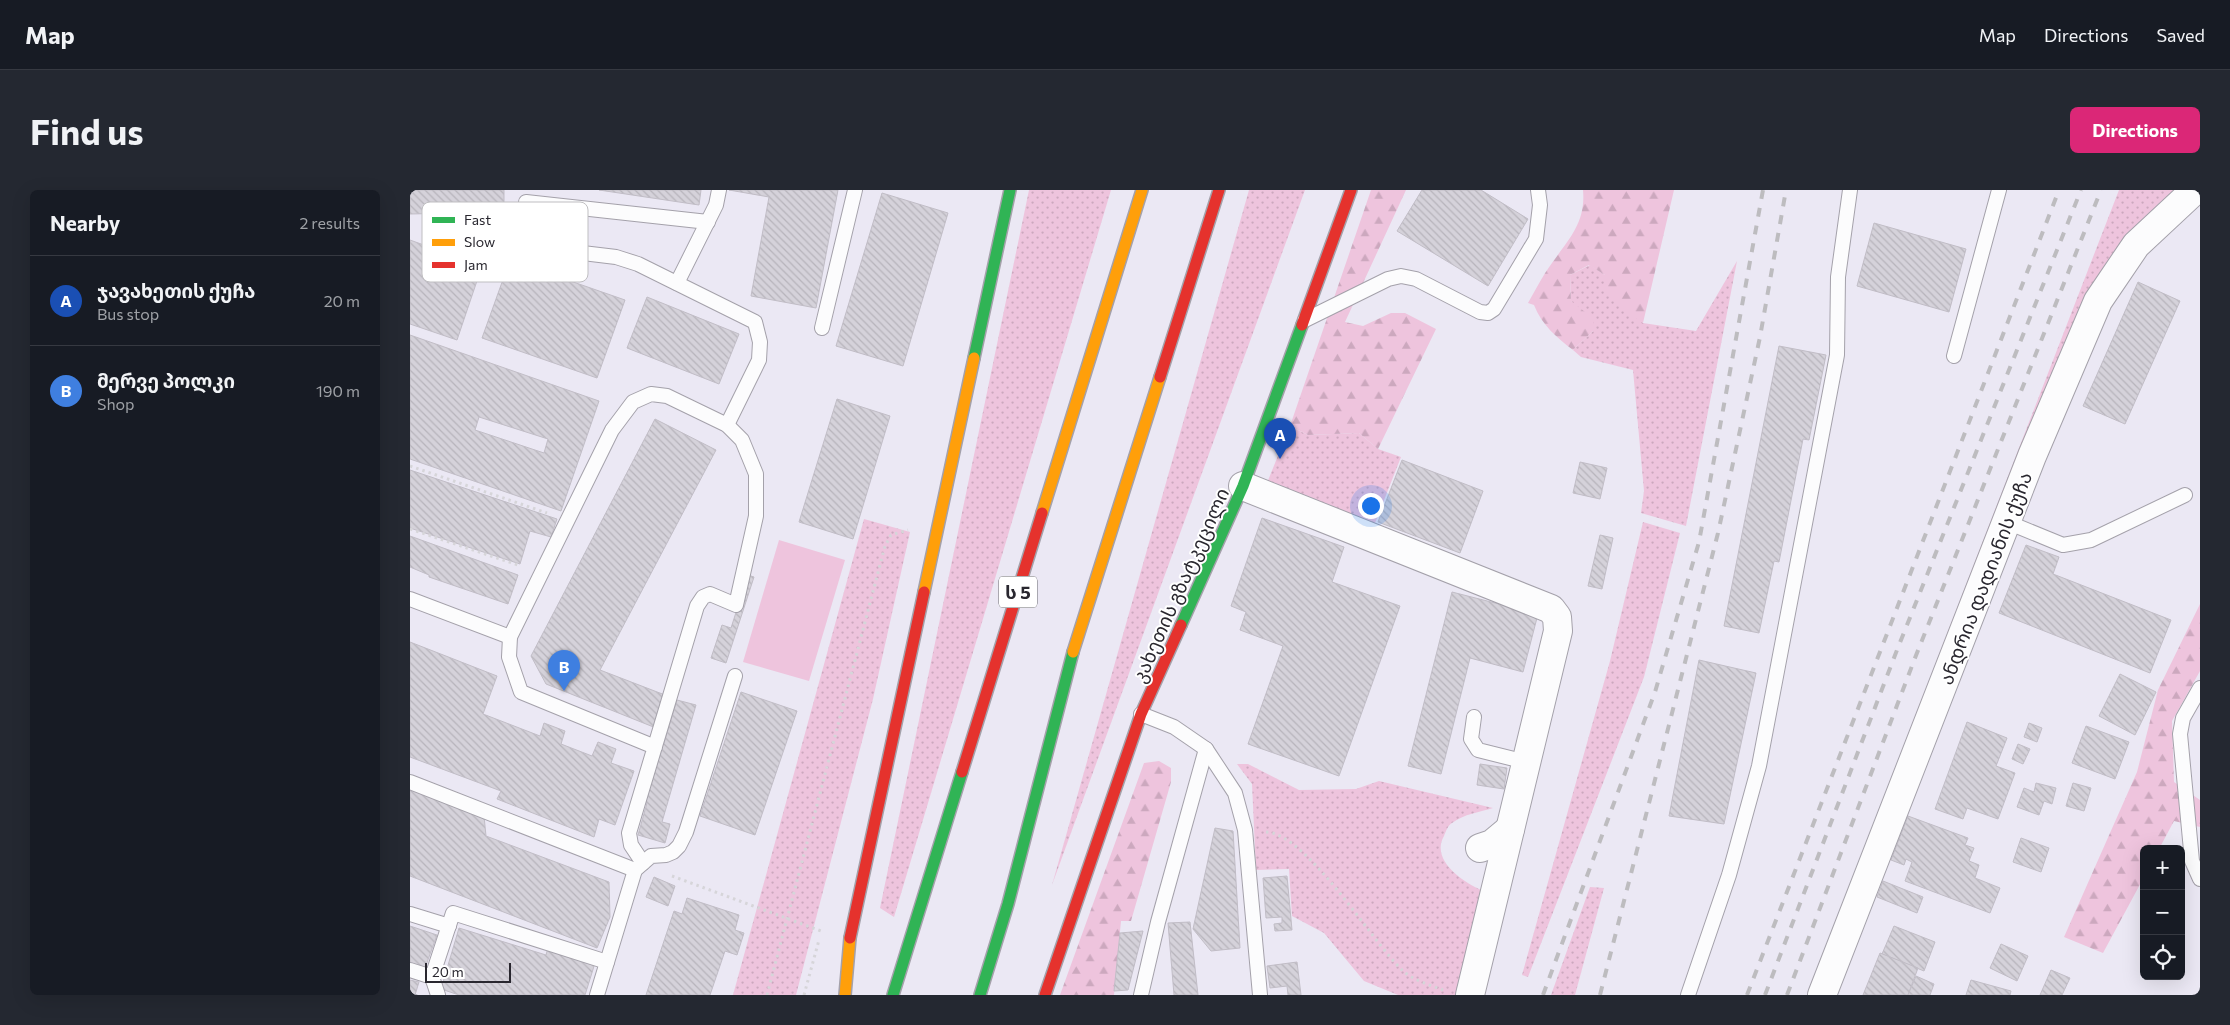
<!DOCTYPE html>
<html lang="en">
<head>
<meta charset="utf-8">
<style>
  :root { --surface:#171b24; --page:#242831; --text:#f1f3f6; --muted:#9ea1a6; --line:#363941; --accent:#db2777 }
  body { margin:0; font-family:Commissioner,"Noto Sans Georgian",sans-serif; background:var(--page); color:var(--text) }
  .controls { position:absolute; right:15px; bottom:15px; display:grid; overflow:hidden; border-radius:8px; box-shadow:0 5px 20px #0002 }
  .controls button { width:45px; height:45px; display:grid; place-items:center; padding:0; border:0; border-bottom:1px solid var(--line); background:var(--surface); color:var(--text); font:25px sans-serif }
  .scale { position:absolute; left:15px; bottom:12px; width:86px; box-sizing:border-box; padding-left:5px; border:2px solid #29272f; border-top:0; font-size:14px; line-height:18px; white-space:nowrap; color:#29272f; -webkit-text-stroke:4px #fff; paint-order:stroke }
  .you { position:absolute; left:960px; top:315px; width:18px; height:18px; margin:-12px; border:4px solid #fff; border-radius:50%; background:#1a73e8; box-shadow:0 0 0 8px #1a73e833 }
  .badge { display:grid; place-items:center; width:32px; height:32px; border-radius:50%; background:var(--accent); color:#fff; font-size:16px; font-weight:700 }
  .pin { position:absolute; translate:-50% -41px; filter:drop-shadow(0 1px 2px #0008) }
  .pin::after { content:''; position:absolute; top:26px; width:18px; height:15px; background:inherit; clip-path:polygon(0 0,100% 0,50% 100%) }
  .list { margin:0; padding:0; list-style:none }
  h2 { display:flex; justify-content:space-between; align-items:center; height:65px; margin:0; padding:0 20px; font-size:21px }
  h2 small { font-size:16px; font-weight:400; color:var(--muted) }
  .list li { display:grid; grid-template-columns:32px 1fr auto; gap:15px; align-items:center; box-sizing:border-box; height:90px; padding:0 20px; border-top:1px solid var(--line) }
  .list b { display:block; font-size:19px; white-space:nowrap }
  .list p { margin:0; font-size:16px; white-space:nowrap; color:var(--muted) }
  .list em { font-size:16px; font-style:normal; color:var(--muted) }
  .icon { flex:none; width:28px; height:28px; fill:none; stroke:currentColor; stroke-width:2; stroke-linecap:round; stroke-linejoin:round }
  .map { position:relative; flex:none; width:1790px; height:805px; overflow:hidden; border-radius:8px }
  header { display:flex; align-items:center; gap:30px; box-sizing:border-box; height:70px; padding:0 25px; background:var(--surface); border-bottom:1px solid var(--line) }
  header strong { font-size:24px }
  nav { display:flex; gap:28px; margin-inline-start:auto; font-size:18px }
  .intro { display:flex; align-items:center; justify-content:space-between; box-sizing:border-box; height:120px; padding:0 30px }
  h1 { margin:0; font-size:35px }
  .button { padding:12px 22px; border-radius:8px; background:var(--accent); color:#fff; font-size:18px; font-weight:700 }
  main { display:flex; gap:30px; padding:0 30px }
  aside { flex:1; background:var(--surface); border-radius:8px; box-shadow:0 5px 20px #0002 }
  .map>svg:first-child { display:block }
  .grass { fill:url(#grass-dots) }
  .forest { fill:url(#forest-firs) }
  .pitch { fill:#eec4dd }
  .building { fill:url(#building-back-hatch); stroke:#c1bdc6; fill-rule:evenodd }
  .lines { fill:none; stroke-linecap:round; stroke-linejoin:round }
  .lane-casing { stroke:#a4a1aa; stroke-width:16 }
  .street-casing { stroke:#a4a1aa; stroke-width:30 }
  .fast-casing { stroke:#a4a1aa; stroke-width:14 }
  .slow-casing { stroke:#a4a1aa; stroke-width:14 }
  .jam-casing { stroke:#a4a1aa; stroke-width:14 }
  .path { stroke:#d6d5d9; stroke-width:3; stroke-dasharray:2.5 4; stroke-linecap:butt }
  .lane { stroke:#fcfcfd; stroke-width:14 }
  .street { stroke:#fcfcfd; stroke-width:28 }
  .fast { stroke:#30b455; stroke-width:11 }
  .slow { stroke:#ff9f0a; stroke-width:11 }
  .jam { stroke:#e5322d; stroke-width:11 }
  .rail { stroke:#bdbcbf; stroke-width:4; stroke-dasharray:9 9; stroke-linecap:butt }
  .labels { text-anchor:middle; dominant-baseline:central; stroke-width:4; stroke-linejoin:round; paint-order:stroke }
  .shield { fill:#fff; stroke:#69686d; stroke-width:1 }
  .shield-label { font-size:18px; font-weight:bold; fill:#29272f }
  .street-label { font-size:19px; fill:#29272f; stroke:#fff }
  .key { fill:#fff; stroke:#bfbec1; stroke-width:1 }
  .key-label { font-size:14px; fill:#29272f }
</style>
</head>
<body>
<header>
<strong>Map</strong>
<nav><a>Map</a><a>Directions</a><a>Saved</a></nav>
</header>
<div class="intro"><h1>Find us</h1><a class="button">Directions</a></div>
<main>
<aside>
<h2>Nearby<small>2 results</small></h2>
<ul class="list">
<li><span class="badge" style="background:#1a4fb4">A</span><div><b>ჯავახეთის ქუჩა</b><p>Bus stop</p></div><em>20 m</em></li>
<li><span class="badge" style="background:#3f7fe0">B</span><div><b>მერვე პოლკი</b><p>Shop</p></div><em>190 m</em></li>
</ul>
</aside>
<div class="map">
<svg width="1790" height="805" viewBox="0 0 1790 805">
  <defs>
    <pattern id="grass-dots" width="8" height="8" patternUnits="userSpaceOnUse" patternTransform="scale(1.25)"><rect width="8" height="8" fill="#eec4dd"/><path d="M2 2h.1M6 6h.1" fill="none" stroke="#cca8be" stroke-width="1.8" stroke-linecap="round"/></pattern>
    <pattern id="forest-firs" width="22" height="20" patternUnits="userSpaceOnUse" patternTransform="scale(1.25)"><rect width="22" height="20" fill="#eec4dd"/><path d="M5 1l3.5 6h-7zM16 11l3.5 6h-7z" fill="#cca8be"/></pattern>
    <pattern id="building-back-hatch" width="6" height="6" patternUnits="userSpaceOnUse" patternTransform="scale(1.25)"><rect width="6" height="6" fill="#d5d2da"/><path d="M-1 5l2 2M0 0l6 6M5-1l2 2" fill="none" stroke="#b7b4bb"/></pattern>
  </defs>
  <rect width="100%" height="100%" fill="#ebe8f4"/>
  <g class="grass">
    <path d="M619,0H701L484,727L470,718Z"/>
    <path d="M839,0H895L642,695Z"/>
    <path d="M1709,0H1768L1732,36L1406,805H1397Z"/>
    <path d="M1327,71L1276,336L1231,323L1234,301L1223,180L1171,167L1163,160L1183,141L1161,111L1160,85L1180,75L1195,85L1233,133L1286,141Z"/>
    <path d="M880,236L898,245L949,243L968,259L991,267L963,338L857,293Z"/>
    <path d="M454,329L500,342L463,509L386,805H323Z"/>
    <path d="M1233,332L1270,343L1234,487L1118,787L1112,785L1200,471Z"/>
    <path d="M827,574H838L889,600L946,599L969,591L1083,618C1070,622 1054,624 1042,633C1038,635 1036,641 1034,646C1020,670 1053,692 1071,700L1048,805H988L954,791L914,743L882,726L879,679L846,680L842,594Z"/>
    <path d="M1180,697L1194,698L1165,805H1141Z"/>
  </g>
  <g class="forest">
    <path d="M961,0H996L935,132L953,136L981,123H995L1026,139L968,259L949,243L898,245L880,236Z"/>
    <path d="M1173,0H1264L1233,133L1210,117L1194,100L1195,85L1179,75L1160,85L1161,111L1184,129L1183,141L1163,160C1146,147 1132,135 1124,115L1118,113C1126,99 1133,85 1142,73C1159,49 1176,32 1173,0Z"/>
    <path d="M1790,414V481L1762,531L1764,592L1790,610V637L1764,631L1749,659H1734V687L1693,763L1654,747L1727,582L1748,500Z"/>
    <path d="M749,571L761,578V592L721,731H711L704,805H650L734,573Z"/>
  </g>
  <path class="pitch" d="M369,350L435,370L399,491L333,472Z"/>
  <g class="building">
    <path d="M0,0H94V22L0,24Z"/>
    <path d="M189,0H291L289,15Z"/>
    <path d="M319,0H428L406,118L341,106L359,7Z"/>
    <path d="M1012,0H1071L1118,29L1078,96L987,41Z"/>
    <path d="M472,3L538,23L493,176L426,156Z"/>
    <path d="M1464,33L1556,59L1539,122L1447,96Z"/>
    <path d="M0,50L72,76L47,150L0,134Z"/>
    <path d="M100,70L215,110L187,188L72,148Z"/>
    <path d="M1728,92L1770,111L1715,234L1673,216Z"/>
    <path d="M237,107L329,144L309,194L217,158Z"/>
    <path d="M0,145L189,211L151,321L0,269ZM69,227L138,249L134,263L65,240Z"/>
    <path d="M1369,156L1416,165L1399,250L1393,249L1369,372L1364,371L1349,443L1314,436Z"/>
    <path d="M427,209L480,226L443,349L389,332Z"/>
    <path d="M245,229L306,260L190,480L255,505L246,538L136,494L121,466Z"/>
    <path d="M992,270L1073,301L1050,363L968,332Z"/>
    <path d="M1170,272L1197,278L1190,309L1163,303Z"/>
    <path d="M0,280L147,329L141,347L120,341L110,374L0,338Z"/>
    <path d="M852,328L934,357L922,392L990,416L929,586L838,554L873,456L830,440L836,422L821,416Z"/>
    <path d="M1190,345L1203,348L1192,399L1178,396Z"/>
    <path d="M0,346L108,385L98,414L19,387V385L0,377Z"/>
    <path d="M1616,355L1649,367L1643,384L1761,430L1740,483L1589,423Z"/>
    <path d="M338,385L344,387L316,473L301,468L312,435L321,438Z"/>
    <path d="M1042,402L1128,424L1113,482L1060,468L1031,584L998,576Z"/>
    <path d="M0,452L87,486L73,524L130,546L134,533L155,541L151,554L182,566L188,552L206,559L201,573L224,581L205,635L189,629L184,647L87,609L91,601L0,567Z"/>
    <path d="M1289,470L1346,483L1314,634L1259,626Z"/>
    <path d="M1710,484L1746,502L1725,545L1689,526Z"/>
    <path d="M331,502L387,521L345,645L290,626Z"/>
    <path d="M267,510L286,515L252,632L260,634L255,653L228,645L237,613L231,611L248,551L254,553Z"/>
    <path d="M1557,532L1597,548L1586,576L1605,583L1588,629L1557,618L1553,629L1525,619Z"/>
    <path d="M1619,533L1632,538L1627,552L1614,547Z"/>
    <path d="M1676,536L1719,552L1705,589L1662,573Z"/>
    <path d="M1608,554L1620,559L1613,574L1602,569Z"/>
    <path d="M1070,574L1097,578L1094,599L1067,595Z"/>
    <path d="M1626,593L1646,598L1642,614L1634,611L1629,625L1607,617L1614,598L1624,602Z"/>
    <path d="M1663,593L1681,598L1674,621L1656,616Z"/>
    <path d="M0,598L74,626L76,646L199,692L200,727L187,758L0,686Z"/>
    <path d="M1498,626L1558,648L1555,655L1564,658L1559,671L1569,675L1565,688L1590,698L1580,723L1495,691L1502,672L1496,669L1494,675L1481,670Z"/>
    <path d="M805,638L823,641L830,758L801,761L783,739Z"/>
    <path d="M1611,648L1639,658L1631,682L1603,672Z"/>
    <path d="M877,686L882,740L865,741L864,734L872,733V727L856,728L853,688Z"/>
    <path d="M244,687L265,696L258,716L236,707Z"/>
    <path d="M1473,691L1513,707L1507,723L1467,707Z"/>
    <path d="M277,708L329,725L325,740L334,743L327,765L315,761L300,805H236L264,721L272,724Z"/>
    <path d="M780,732L788,805H764L758,733Z"/>
    <path d="M0,736L27,745L15,778L0,773Z"/>
    <path d="M1484,736L1525,752L1514,781L1472,764Z"/>
    <path d="M49,738L136,765L138,758L185,773L175,805H49L31,799Z"/>
    <path d="M733,741L718,800L704,801L710,743Z"/>
    <path d="M1591,754L1618,766L1607,791L1580,778Z"/>
    <path d="M1470,763L1508,778L1498,805H1453Z"/>
    <path d="M887,772L891,805H878L877,796L860,798L857,776Z"/>
    <path d="M1641,780L1660,788L1652,805H1630Z"/>
    <path d="M1506,786L1524,794L1520,805H1498Z"/>
    <path d="M0,790L9,792L5,805H0Z"/>
    <path d="M1561,790L1601,801L1600,805H1556Z"/>
  </g>
  <g class="lines">
    <g class="lane-casing">
      <g id="lane">
        <path d="M116,12L298,32"/>
        <path d="M31,35L90,53L206,67L228,74L345,132L350,152L349,170L317,235"/>
        <path d="M267,93L306,15L309,0"/>
        <path d="M895,130L978,89L991,86L1006,89L1070,122L1078,123L1084,119L1126,49L1130,15L1128,0"/>
        <path d="M412,138L445,0"/>
        <path d="M1544,166L1589,0"/>
        <path d="M1597,332L1653,355L1681,350L1775,305"/>
        <path d="M0,409L100,447"/>
        <path d="M1790,498L1773,528L1770,544L1782,671L1790,689"/>
        <path d="M731,524L764,537L796,559L825,603L835,640L850,805"/>
        <path d="M1064,527L1061,549L1068,560L1116,572"/>
        <path d="M0,592L225,680"/>
        <path d="M233,673L221,655L219,643L287,416L293,407L300,404L326,415L346,326V284L332,250L317,235L257,206L241,204L223,212L202,240L100,447L99,467L111,502L245,557"/>
        <path d="M0,724L39,736"/>
        <path d="M0,780L22,787L43,723L197,772"/>
        <path d="M22,787L28,805"/>
        <path d="M187,805L225,680L241,666L256,665L263,662L269,656L276,642L325,486"/>
        <path d="M731,805L748,732L796,559"/>
        <path d="M1278,805L1319,685L1349,576L1427,165L1428,87L1440,0"/>
      </g>
    </g>
    <g class="street-casing">
      <g id="street">
        <path d="M833,296L1141,419L1147,427L1148,441L1060,805"/>
        <path d="M1070,658L1082,654L1100,639"/>
        <path d="M1412,805L1622,266L1688,111L1726,55L1785,0"/>
      </g>
    </g>
    <g class="fast-casing">
      <g id="fast">
        <path d="M564,168L600,0"/>
        <path d="M771,435L833,296L892,135"/>
        <path d="M483,805L552,582"/>
        <path d="M570,805L598,714L663,462"/>
      </g>
    </g>
    <g class="slow-casing">
      <g id="slow">
        <path d="M632,323L732,0"/>
        <path d="M514,402L564,168"/>
        <path d="M663,462L750,187"/>
        <path d="M435,805L440,748"/>
      </g>
    </g>
    <g class="jam-casing">
      <g id="jam">
        <path d="M892,135L941,0"/>
        <path d="M750,187L809,0"/>
        <path d="M552,582L632,323"/>
        <path d="M440,748L514,402"/>
        <path d="M635,805L731,524L771,435"/>
      </g>
    </g>
    <g class="path">
      <path d="M0,276L137,323"/>
      <path d="M0,339L111,376"/>
      <path d="M856,642C897,644 960,749 992,780C1002,790 1020,795 1033,800"/>
      <path d="M262,686L411,741"/>
      <path d="M357,805L475,356L481,345L498,340"/>
      <path d="M394,805L409,750"/>
    </g>
    <use href="#lane" class="lane"/>
    <use href="#street" class="street"/>
    <use href="#fast" class="fast"/>
    <use href="#slow" class="slow"/>
    <use href="#jam" class="jam"/>
    <g class="rail">
      <path d="M1133,805L1245,502L1289,352L1353,0"/>
      <path d="M1190,805L1308,343L1350,147L1376,0"/>
      <path d="M1337,805L1649,0"/>
      <path d="M1355,805L1487,460L1671,0"/>
      <path d="M1377,805L1505,468L1691,0"/>
    </g>
  </g>
  <g class="labels">
    <rect class="shield" x="589" y="386.5" width="38" height="31" rx="4"/>
    <g class="shield-label">
      <text x="608" y="402">ს 5</text>
    </g>
    <g class="street-label">
      <text transform="translate(1575 388) rotate(-69)">ანდრია დადიანის ქუჩა</text>
      <text transform="translate(770 395) rotate(-66)">კახეთის გზატკეცილი</text>
    </g>
  </g>
  <rect x="12" y="12" width="166" height="80" rx="8" class="key"/>
  <rect x="22" y="27" width="23" height="6" fill="#30b455"/>
  <rect x="22" y="49" width="23" height="7" fill="#ff9f0a"/>
  <rect x="22" y="72" width="23" height="6" fill="#e5322d"/>
  <g class="key-label">
    <text x="54" y="35">Fast</text>
    <text x="54" y="57">Slow</text>
    <text x="54" y="80">Jam</text>
  </g>
</svg>
<div class="controls">
<button>+</button>
<button>−</button>
<button><svg class="icon" aria-label="locate" viewBox="0 0 24 24"><circle cx="12" cy="12" r="6"/><path d="M12 2v4M12 18v4M2 12h4M18 12h4"/></svg></button>
</div>
<div class="scale">20 m</div>
<div class="you"></div>
<div class="pin badge" style="left:870px;top:269px;background:#1a4fb4">A</div>
<div class="pin badge" style="left:154px;top:501px;background:#3f7fe0">B</div>
</div>
</main>
</body>
</html>
